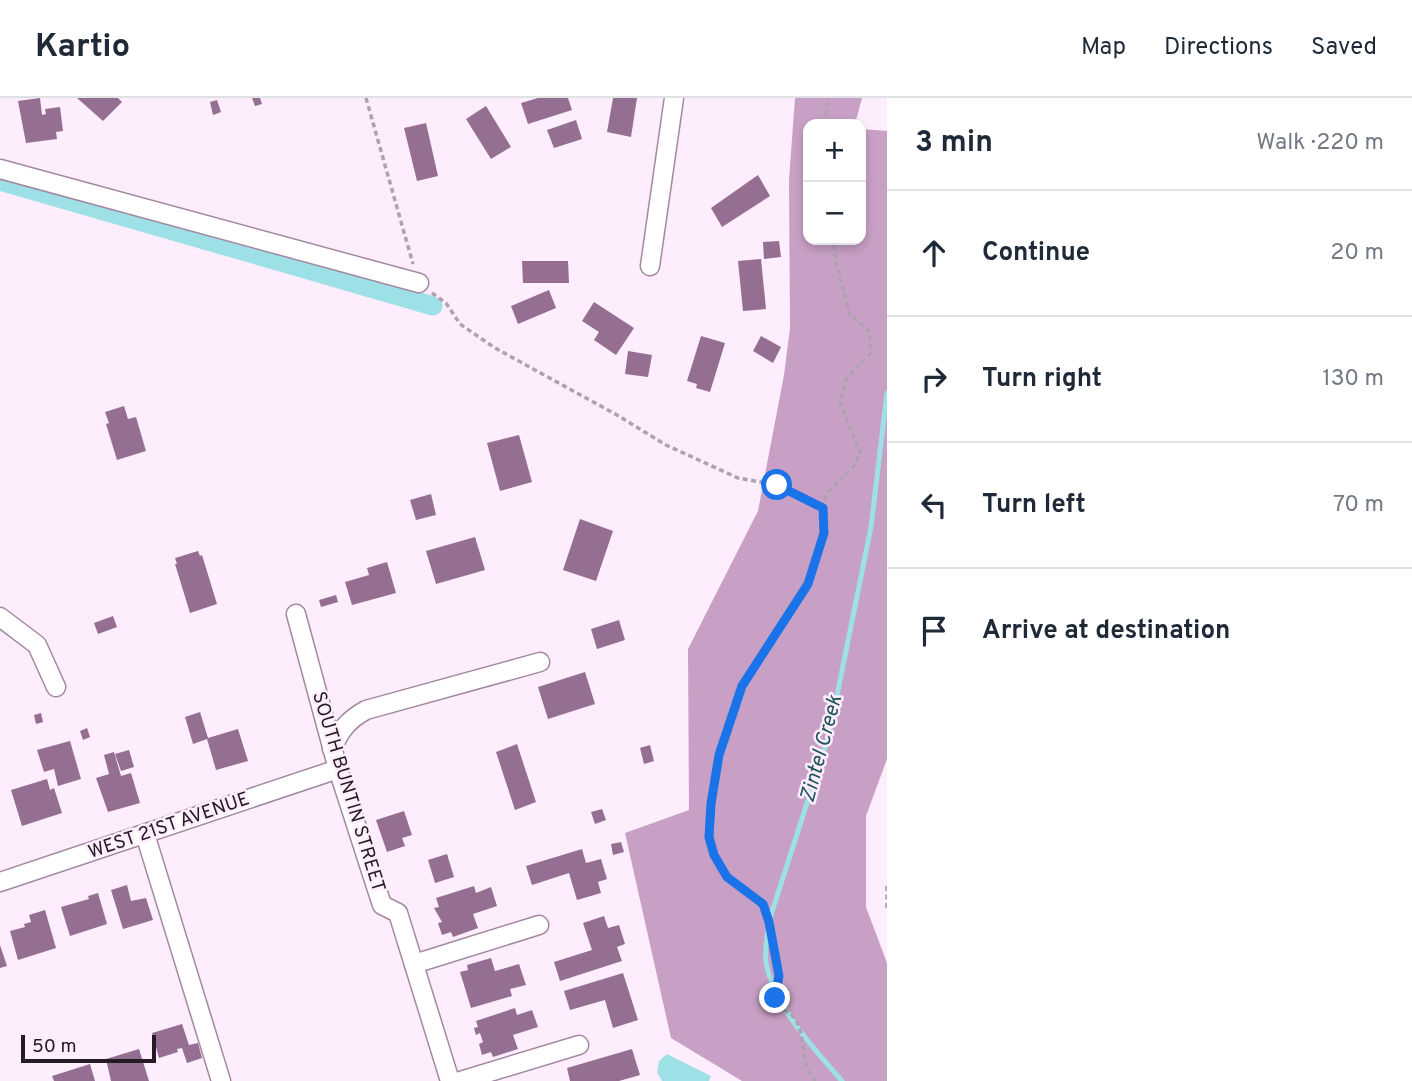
<!DOCTYPE html>
<html lang="en">
<head>
<meta charset="utf-8">
<style>
  :root { --surface:#fff; --page:#f6f6f7; --text:#1f2937; --muted:#747a83; --line:#e0e1e3 }
  body { margin:0; font-family:Overpass,sans-serif; background:var(--page); color:var(--text) }
  .controls { position:absolute; right:21px; top:21px; display:grid; overflow:hidden; border-radius:14px; box-shadow:0 4px 10px #0003 }
  .controls button { width:63px; height:63px; display:grid; place-items:center; padding:0; border:0; border-bottom:2px solid var(--line); background:var(--surface); color:var(--text); font:35px sans-serif }
  .scale { position:absolute; left:21px; bottom:18px; width:135px; box-sizing:border-box; padding-left:7px; border:4px solid #251b24; border-top:0; font-size:19px; line-height:24px; white-space:nowrap; color:#251b24; -webkit-text-stroke:5px #feedfc; paint-order:stroke }
  .stop { position:absolute; width:21px; height:21px; margin:-16px; border:5px solid #1a73e8; border-radius:50%; background:#fff }
  .stop.end { background:#1a73e8; border-color:#fff; box-shadow:0 2px 7px #0008 }
  .list { margin:0; padding:0; list-style:none }
  h2 { display:flex; justify-content:space-between; align-items:center; height:91px; margin:0; padding:0 28px; font-size:30px }
  h2 small { font-size:23px; font-weight:400; color:var(--muted) }
  .list li { display:grid; grid-template-columns:46px 1fr auto; gap:21px; align-items:center; box-sizing:border-box; height:126px; padding:0 28px; border-top:2px solid var(--line) }
  .list b { display:block; font-size:26px; white-space:nowrap }
  .list em { font-size:23px; font-style:normal; color:var(--muted) }
  .icon { flex:none; width:38px; height:38px; fill:none; stroke:currentColor; stroke-width:2; stroke-linecap:round; stroke-linejoin:round }
  .map { position:relative; flex:none; width:887px; height:983px; overflow:hidden }
  header { display:flex; align-items:center; gap:42px; box-sizing:border-box; height:98px; padding:0 35px; background:var(--surface); border-bottom:2px solid var(--line) }
  header strong { font-size:33px }
  nav { display:flex; gap:38px; margin-inline-start:auto; font-size:24px }
  main { display:flex }
  aside { flex:1; background:var(--surface) }
  .map>svg:first-child { display:block }
  .forest { fill:#c8a0c5 }
  .water { fill:#9de1e6 }
  .lines { fill:none; stroke-linecap:round; stroke-linejoin:round }
  .stream { stroke:#9de1e6; stroke-width:5 }
  .canal { stroke:#9de1e6; stroke-width:19 }
  .building { fill:#946f92 }
  .minor-casing { stroke:#a289a1; stroke-width:21 }
  .path { stroke:#afa1ae; stroke-width:3.5; stroke-dasharray:5 3.5; stroke-linecap:butt }
  .minor { stroke:#fff; stroke-width:18 }
  .route { stroke:#1a73e8; stroke-width:9 }
  .labels { text-anchor:middle; dominant-baseline:central; stroke-width:5; stroke-linejoin:round; paint-order:stroke }
  .street-label { font-size:19px; fill:#251b24; stroke:#feedfc }
  .water-label { font-size:21px; font-style:italic; fill:#1b5559; stroke:#feedfc }
</style>
</head>
<body>
<header>
<strong>Kartio</strong>
<nav><a>Map</a><a>Directions</a><a>Saved</a></nav>
</header>
<main>
<div class="map">
<svg width="887" height="983" viewBox="0 0 887 983">
  <rect width="100%" height="100%" fill="#feedfc"/>
  <path class="forest" d="M795,0H862L855,26H808V142H861V31L887,33V661L866,718V809L887,865V983H742L671,940L625,735L689,712L688,551L758,413L784,277L790,230L789,82Z"/>
  <path class="water" d="M667,956L711,978L709,983H662L657,974L659,963Z"/>
  <g class="lines">
    <path class="stream" d="M842,983C814,951 773,907 766,864C764,850 768,834 770,820L829,637L871,429L887,295"/>
    <path class="canal" d="M0,83L433,208"/>
  </g>
  <g class="building">
    <path d="M40,0L42,17L46,16L45,11L60,9L63,33L56,34L57,41L26,45L18,3Z"/>
    <path d="M77,0H118L122,4L103,23Z"/>
    <path d="M252,0H260L262,6L255,8Z"/>
    <path d="M538,0H568L572,12L528,26L521,5Z"/>
    <path d="M613,0H637L631,39L607,34Z"/>
    <path d="M217,2L221,14L213,17L210,4Z"/>
    <path d="M486,8L511,49L491,61L466,21Z"/>
    <path d="M576,22L582,41L554,50L547,32Z"/>
    <path d="M426,25L438,78L417,83L404,30Z"/>
    <path d="M758,77L770,98L722,129L711,110Z"/>
    <path d="M779,143L781,159L764,161L763,144Z"/>
    <path d="M761,161L766,211L743,213L738,163Z"/>
    <path d="M522,163H568L569,185H523Z"/>
    <path d="M549,192L556,210L518,226L511,208Z"/>
    <path d="M594,204L634,230L616,257L594,242L599,234L582,223Z"/>
    <path d="M701,238L725,245L710,294L696,290L697,286L687,283Z"/>
    <path d="M761,238L781,249L773,265L753,253Z"/>
    <path d="M628,253L652,257L648,279L625,276Z"/>
    <path d="M124,308L128,321L136,319L146,353L117,362L106,326L109,325L105,314Z"/>
    <path d="M519,337L532,384L500,393L487,345Z"/>
    <path d="M431,396L436,417L416,422L410,402Z"/>
    <path d="M580,421L613,433L596,483L563,472Z"/>
    <path d="M475,439L485,472L436,486L426,453Z"/>
    <path d="M198,453L200,458L202,457L217,506L190,515L175,466H177L175,460Z"/>
    <path d="M387,464L396,495L352,507L345,484L369,477L367,470Z"/>
    <path d="M336,497L338,504L321,509L319,502Z"/>
    <path d="M113,518L117,529L98,536L94,525Z"/>
    <path d="M619,522L625,542L597,551L591,531Z"/>
    <path d="M585,574L595,606L548,621L538,589Z"/>
    <path d="M200,614L208,640L238,631L248,663L216,672L207,641L193,646L185,619Z"/>
    <path d="M41,615L43,624L36,626L34,617Z"/>
    <path d="M87,630L90,639L83,642L80,633Z"/>
    <path d="M70,643L81,681L58,688L54,671L44,674L37,652Z"/>
    <path d="M517,646L536,704L515,712L496,654Z"/>
    <path d="M650,647L654,663L644,666L640,650Z"/>
    <path d="M129,652L134,669L121,673L115,656Z"/>
    <path d="M114,654L121,678L131,675L140,705L108,714L96,680L109,676L104,657Z"/>
    <path d="M47,681L50,692L54,690L62,715L22,728L11,692Z"/>
    <path d="M602,711L606,722L595,726L591,714Z"/>
    <path d="M404,713L412,737L402,740L405,748L387,754L376,722Z"/>
    <path d="M621,744L624,754L613,757L611,746Z"/>
    <path d="M582,751L586,765L601,761L607,781L598,784L601,795L577,802L569,775L532,787L526,768Z"/>
    <path d="M447,756L454,779L435,785L428,762Z"/>
    <path d="M127,787L131,803L146,800L153,822L123,831L111,792Z"/>
    <path d="M474,788L476,795L491,789L497,808L473,816L478,830L453,839L451,834L442,837L438,825L442,824L434,810L439,809L436,800Z"/>
    <path d="M98,795L107,826L70,838L61,809L89,801L88,798Z"/>
    <path d="M45,812L56,850L18,862L10,833L25,829L24,826L31,824L29,817Z"/>
    <path d="M604,818L608,830L619,827L625,846L617,849L622,863L560,883L554,864L592,852L583,825Z"/>
    <path d="M0,847L7,868L0,870Z"/>
    <path d="M491,860L495,873L519,866L526,887L510,891L512,898L471,910L460,874L468,872L467,867Z"/>
    <path d="M623,875L638,922L613,930L605,902L570,912L564,893Z"/>
    <path d="M515,910L517,917L532,912L538,929L513,937L518,951L493,959L491,954L482,957L479,946L483,944L480,935L476,937L474,930L478,929L476,923Z"/>
    <path d="M182,926L189,947L198,945L202,960L187,965L182,950L177,951L178,954L159,960L152,935Z"/>
    <path d="M139,951L149,983H111L106,961Z"/>
    <path d="M632,951L640,977L619,983H570L567,970Z"/>
    <path d="M90,966L95,983H54L52,978Z"/>
  </g>
  <g class="lines">
    <g class="minor-casing">
      <g id="minor">
        <path d="M0,71L419,185"/>
        <path d="M650,168L674,0"/>
        <path d="M296,516L338,671L382,807L398,815L450,983"/>
        <path d="M0,519L37,547L56,589"/>
        <path d="M332,651C340,632 348,622 366,612L540,564"/>
        <path d="M145,736L221,983"/>
        <path d="M0,784L338,671"/>
        <path d="M414,866L539,827"/>
        <path d="M460,983L579,947"/>
      </g>
    </g>
    <g class="path">
      <path d="M366,0L413,166"/>
      <path d="M825,26L828,0"/>
      <path d="M432,195L446,205L460,226L495,250L617,317L666,347L738,380L777,387L823,409"/>
      <path d="M887,788V811"/>
      <path d="M816,983C794,965 813,921 781,911L775,900L779,878L769,824L763,806L727,779L714,757L709,739L711,707L719,657L742,588L808,486L824,435L823,409L826,396L855,367L860,354L840,304L846,281L871,255L869,233L850,217L836,165L833,142"/>
    </g>
    <use href="#minor" class="minor"/>
  </g>
  <g class="lines">
    <path class="route" d="M775,900L779,878L769,824L763,806L727,779L714,757L709,739L711,706L719,657L742,588L808,486L824,435L823,410L777,387"/>
  </g>
  <g class="labels">
    <g class="street-label">
      <text transform="translate(348 694) rotate(73)">SOUTH BUNTIN STREET</text>
      <text transform="translate(169 728) rotate(-19)">WEST 21ST AVENUE</text>
    </g>
    <g class="water-label">
      <text transform="translate(822 651) rotate(-75)">Zintel Creek</text>
    </g>
  </g>
</svg>
<div class="controls">
<button>+</button>
<button>−</button>
</div>
<div class="scale">50 m</div>
<div class="stop" style="left:777px;top:387px"></div>
<div class="stop end" style="left:775px;top:900px"></div>
</div>
<aside>
<h2>3 min<small>Walk · 220 m</small></h2>
<ul class="list">
<li><svg class="icon" aria-label="ahead" viewBox="0 0 24 24"><path d="M12 20V5M6 11l6-6 6 6"/></svg><div><b>Continue</b></div><em>20 m</em></li>
<li><svg class="icon" aria-label="right" viewBox="0 0 24 24"><path d="M7 20v-9h11M14 6l5 5-5 5"/></svg><div><b>Turn right</b></div><em>130 m</em></li>
<li><svg class="icon" aria-label="left" viewBox="0 0 24 24"><path d="M17 20v-9H6M10 6l-5 5 5 5"/></svg><div><b>Turn left</b></div><em>70 m</em></li>
<li><svg class="icon" aria-label="arrive" viewBox="0 0 24 24"><path d="M6 21V4h12l-3 4 3 4H6"/></svg><div><b>Arrive at destination</b></div></li>
</ul>
</aside>
</main>
</body>
</html>
